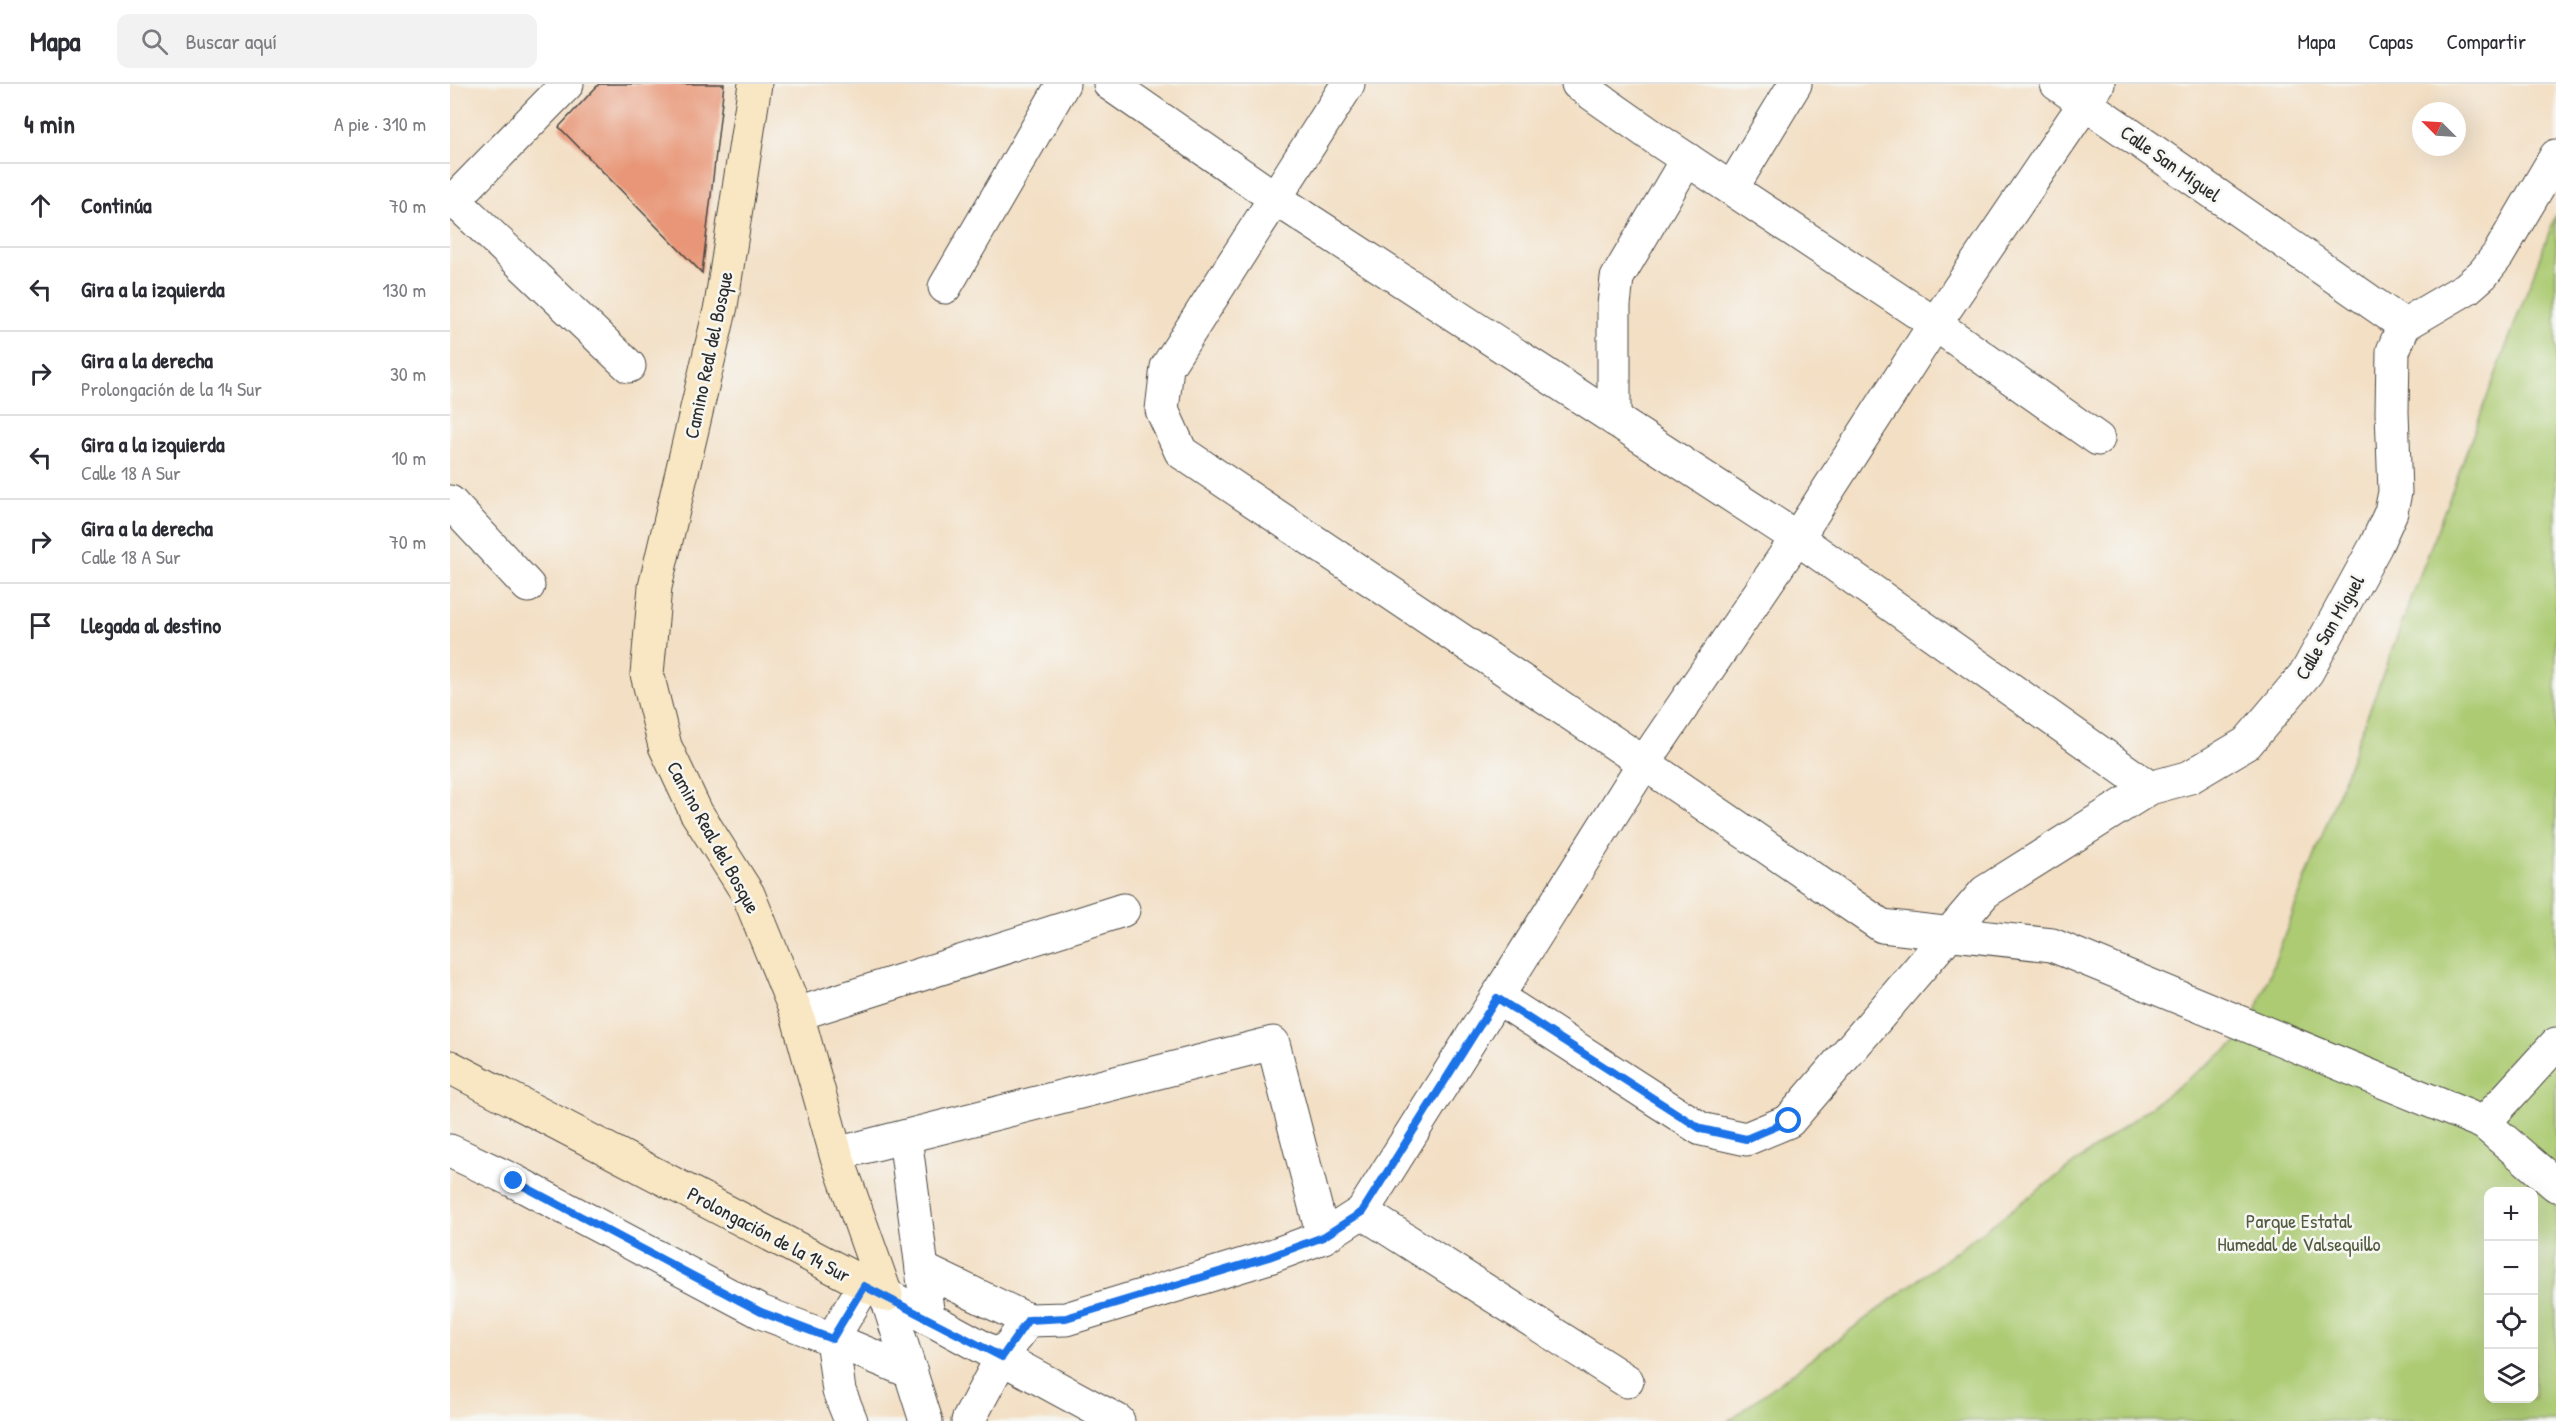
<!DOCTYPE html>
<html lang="es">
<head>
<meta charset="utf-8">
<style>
  :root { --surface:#fff; --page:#f2f2f3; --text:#2b2b33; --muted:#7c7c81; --line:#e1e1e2 }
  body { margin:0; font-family:"Patrick Hand",sans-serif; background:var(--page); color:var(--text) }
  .controls { position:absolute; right:18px; bottom:18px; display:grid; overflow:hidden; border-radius:12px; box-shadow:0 6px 24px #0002 }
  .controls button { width:54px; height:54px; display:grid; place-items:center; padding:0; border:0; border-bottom:2px solid var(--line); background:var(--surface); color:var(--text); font:30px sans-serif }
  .compass { position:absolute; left:1962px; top:18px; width:54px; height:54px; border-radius:50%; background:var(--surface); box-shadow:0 6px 24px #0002; rotate:294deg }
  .stop { position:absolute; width:18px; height:18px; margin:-14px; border:4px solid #1a73e8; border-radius:50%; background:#fff }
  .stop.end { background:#1a73e8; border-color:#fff; box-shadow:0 2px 6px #0008 }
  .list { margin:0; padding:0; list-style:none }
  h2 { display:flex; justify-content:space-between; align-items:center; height:78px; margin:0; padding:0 24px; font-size:26px }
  h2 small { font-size:20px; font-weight:400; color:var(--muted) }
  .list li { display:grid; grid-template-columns:39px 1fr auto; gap:18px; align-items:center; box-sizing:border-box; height:84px; padding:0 24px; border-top:2px solid var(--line) }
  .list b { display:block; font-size:22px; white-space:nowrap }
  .list p { margin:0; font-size:20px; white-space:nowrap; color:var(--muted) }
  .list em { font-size:20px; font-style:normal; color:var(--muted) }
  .icon { flex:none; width:33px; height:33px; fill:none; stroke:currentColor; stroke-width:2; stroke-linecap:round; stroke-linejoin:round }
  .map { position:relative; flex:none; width:2106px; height:1337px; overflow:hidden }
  header { display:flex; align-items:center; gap:36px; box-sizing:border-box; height:84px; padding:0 30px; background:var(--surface); border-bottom:2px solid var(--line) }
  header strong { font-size:28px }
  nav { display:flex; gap:33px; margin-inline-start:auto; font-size:21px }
  .search { width:420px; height:54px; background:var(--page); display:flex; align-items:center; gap:15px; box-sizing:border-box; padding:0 21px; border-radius:12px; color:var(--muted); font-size:22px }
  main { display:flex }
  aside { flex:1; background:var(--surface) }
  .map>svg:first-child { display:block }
  .green { fill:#accb72; stroke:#6c7b4e; stroke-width:1.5; fill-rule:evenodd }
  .building { fill:#e89677 }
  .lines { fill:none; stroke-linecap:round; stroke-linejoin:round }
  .street-casing { stroke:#494642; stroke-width:35 }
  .secondary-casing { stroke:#494642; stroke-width:35 }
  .street { stroke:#fff; stroke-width:33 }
  .secondary { stroke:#f9e7c3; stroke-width:33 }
  .route { stroke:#1a73e8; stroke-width:8 }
  .labels { text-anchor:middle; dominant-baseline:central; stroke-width:5; stroke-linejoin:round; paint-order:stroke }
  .street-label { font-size:20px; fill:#2b2b2b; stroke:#f6f6f2 }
  .park-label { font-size:20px; fill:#525b40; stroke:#f6f6f2 }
</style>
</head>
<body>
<header>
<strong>Mapa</strong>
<div class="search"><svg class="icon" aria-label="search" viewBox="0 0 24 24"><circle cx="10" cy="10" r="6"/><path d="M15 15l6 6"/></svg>Buscar aquí</div>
<nav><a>Mapa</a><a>Capas</a><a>Compartir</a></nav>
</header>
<main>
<aside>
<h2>4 min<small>A pie · 310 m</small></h2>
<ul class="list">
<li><svg class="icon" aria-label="ahead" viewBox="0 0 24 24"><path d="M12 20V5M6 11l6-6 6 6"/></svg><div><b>Continúa</b></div><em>70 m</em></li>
<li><svg class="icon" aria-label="left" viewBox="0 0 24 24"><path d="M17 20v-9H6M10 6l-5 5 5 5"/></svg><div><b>Gira a la izquierda</b></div><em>130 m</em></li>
<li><svg class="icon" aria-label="right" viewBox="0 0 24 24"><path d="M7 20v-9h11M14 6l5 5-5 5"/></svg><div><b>Gira a la derecha</b><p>Prolongación de la 14 Sur</p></div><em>30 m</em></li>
<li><svg class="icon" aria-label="left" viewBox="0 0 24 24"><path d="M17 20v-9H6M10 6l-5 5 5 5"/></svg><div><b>Gira a la izquierda</b><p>Calle 18 A Sur</p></div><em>10 m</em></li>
<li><svg class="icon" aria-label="right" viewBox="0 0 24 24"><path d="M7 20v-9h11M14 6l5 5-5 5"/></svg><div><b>Gira a la derecha</b><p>Calle 18 A Sur</p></div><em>70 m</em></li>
<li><svg class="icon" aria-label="arrive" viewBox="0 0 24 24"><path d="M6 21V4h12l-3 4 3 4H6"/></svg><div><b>Llegada al destino</b></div></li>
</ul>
</aside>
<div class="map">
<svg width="2106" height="1337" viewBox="0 0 2106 1337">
  <rect width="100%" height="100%" fill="#f6f6f2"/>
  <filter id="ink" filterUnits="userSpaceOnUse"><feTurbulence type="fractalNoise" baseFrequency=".0167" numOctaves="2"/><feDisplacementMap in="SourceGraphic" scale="12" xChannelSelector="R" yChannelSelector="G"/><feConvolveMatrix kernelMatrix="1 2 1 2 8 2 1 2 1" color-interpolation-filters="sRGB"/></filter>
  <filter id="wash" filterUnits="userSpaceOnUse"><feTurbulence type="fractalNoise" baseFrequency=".008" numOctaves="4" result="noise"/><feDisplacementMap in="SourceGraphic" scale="24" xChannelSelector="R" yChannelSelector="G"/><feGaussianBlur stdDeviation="1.35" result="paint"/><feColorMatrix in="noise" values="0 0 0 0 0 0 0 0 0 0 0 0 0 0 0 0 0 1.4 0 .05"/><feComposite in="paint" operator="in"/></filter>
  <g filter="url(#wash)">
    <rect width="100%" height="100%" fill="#f3dfc4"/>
    <path class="green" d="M2106,130V1337H1278L1797,951ZM2038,1108H2084V1314H2038Z"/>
    <g id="blocks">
      <path class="building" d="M149,0H274L252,189L109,43Z"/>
    </g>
  </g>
  <g filter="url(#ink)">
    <use href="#blocks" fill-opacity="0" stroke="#494642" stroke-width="1.5"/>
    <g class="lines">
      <g class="street-casing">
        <g id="street">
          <path d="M660,0L825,114L1347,454L1700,704"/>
          <path d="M898,0L717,283L712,326L731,368L1194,679L1432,842L1602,861L2034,1039L2106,1101"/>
          <path d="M1128,0L1208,56L1485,240L1648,355"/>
          <path d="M1607,0L1954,241"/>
          <path d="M1282,104L1345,0"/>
          <path d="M4,116L179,282"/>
          <path d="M0,120L117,0"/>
          <path d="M495,203L613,0"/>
          <path d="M1164,335V221L1167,194L1237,75"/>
          <path d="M0,418L78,502"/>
          <path d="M1047,913L1251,1045L1296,1055L1339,1037L1535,808L1700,704L1740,693L1797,659L1857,588L1926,461L1941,428L1945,408L1942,328L1943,267L1954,241L2017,204L2033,190L2048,171L2106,72"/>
          <path d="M347,930L673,826"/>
          <path d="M2034,1039L2106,960"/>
          <path d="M455,1053L472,1185"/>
          <path d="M0,1067L64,1097L311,1228L382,1255L414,1202"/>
          <path d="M386,1070L823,959L873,1153"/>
          <path d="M912,1128L1177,1297"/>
          <path d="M436,1211L668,1337"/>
          <path d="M436,1211L476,1337"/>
          <path d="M478,1234L472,1185L578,1236"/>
          <path d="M382,1255L461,1288"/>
          <path d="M382,1255L389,1307L401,1337"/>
          <path d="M518,1337L552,1273L578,1236L616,1235L819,1173L873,1153L912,1128L1194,679L1347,454L1485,240L1648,0"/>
        </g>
      </g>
      <g class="secondary-casing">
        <g id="secondary">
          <path d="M305,0L271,222L205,503L197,590L215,662L246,728L298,810L347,930L386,1070L436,1211"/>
          <path d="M0,983L436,1211"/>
        </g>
      </g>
      <use href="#street" class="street"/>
      <use href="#secondary" class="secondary"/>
    </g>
  </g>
  <g class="lines" filter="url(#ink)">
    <path class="route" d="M64,1097L311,1228L382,1255L414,1202L552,1273L578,1236L616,1234L819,1173L873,1153L912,1128L1047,914L1251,1045L1296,1055L1339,1037"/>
  </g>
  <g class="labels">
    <g class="street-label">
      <text transform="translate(1721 79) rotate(35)">Calle San Miguel</text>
      <text transform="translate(258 271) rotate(-78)">Camino Real del Bosque</text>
      <text transform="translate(1879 543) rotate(-60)">Calle San Miguel</text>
      <text transform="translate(264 753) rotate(61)">Camino Real del Bosque</text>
      <text transform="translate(319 1150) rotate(28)">Prolongación de la 14 Sur</text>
    </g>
    <g class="park-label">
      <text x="1849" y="1136">Parque Estatal<tspan x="1849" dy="23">Humedal de Valsequillo</tspan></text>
    </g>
  </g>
</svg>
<div class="controls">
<button>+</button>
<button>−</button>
<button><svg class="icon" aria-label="locate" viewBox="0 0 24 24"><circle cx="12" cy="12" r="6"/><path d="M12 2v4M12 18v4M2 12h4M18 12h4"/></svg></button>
<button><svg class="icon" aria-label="layers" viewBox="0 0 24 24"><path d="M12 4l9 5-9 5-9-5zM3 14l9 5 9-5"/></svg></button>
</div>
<svg class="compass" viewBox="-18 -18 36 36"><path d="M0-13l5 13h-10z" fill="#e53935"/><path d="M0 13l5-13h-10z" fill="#7c7c81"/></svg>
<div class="stop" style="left:1339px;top:1037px"></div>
<div class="stop end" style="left:64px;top:1097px"></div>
</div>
</main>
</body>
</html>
